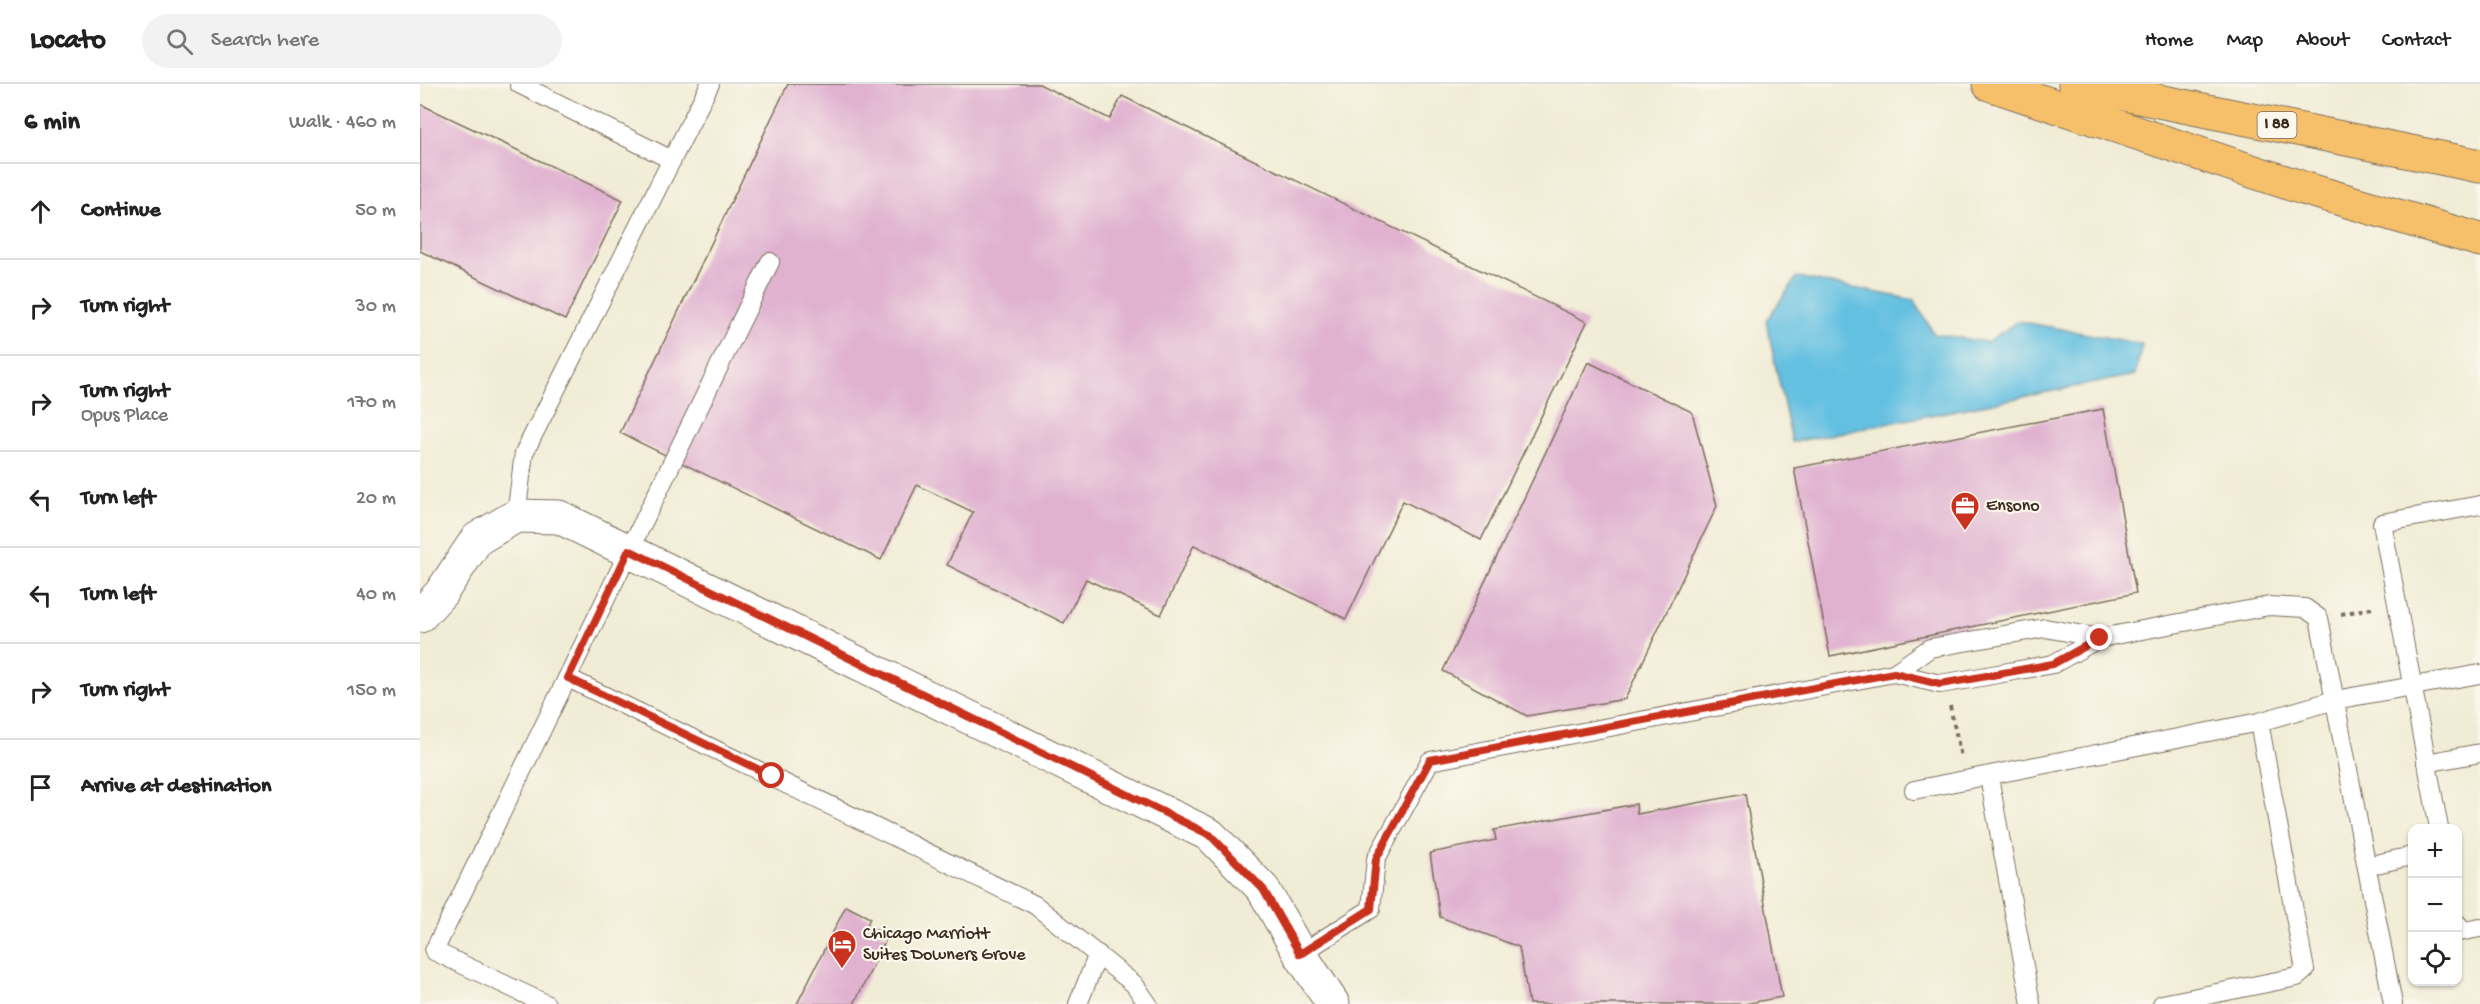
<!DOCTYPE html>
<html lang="en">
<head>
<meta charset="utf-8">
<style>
  :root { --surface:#fff; --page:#f2f2f2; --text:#222; --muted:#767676; --line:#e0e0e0 }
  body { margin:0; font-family:"Gochi Hand",sans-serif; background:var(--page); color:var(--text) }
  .controls { position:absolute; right:18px; bottom:18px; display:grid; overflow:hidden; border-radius:12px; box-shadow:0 2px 4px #0004 }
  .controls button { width:54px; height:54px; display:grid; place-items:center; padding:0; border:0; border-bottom:2px solid var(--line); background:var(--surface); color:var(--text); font:30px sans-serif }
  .stop { position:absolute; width:18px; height:18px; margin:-14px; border:4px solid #c8321e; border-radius:50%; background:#fff }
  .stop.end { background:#c8321e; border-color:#fff; box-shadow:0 2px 6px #0008 }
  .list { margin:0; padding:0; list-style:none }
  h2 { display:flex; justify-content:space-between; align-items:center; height:78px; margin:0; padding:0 24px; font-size:26px }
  h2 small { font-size:20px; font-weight:400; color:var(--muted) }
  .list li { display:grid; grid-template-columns:39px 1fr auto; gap:18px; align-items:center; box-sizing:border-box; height:96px; padding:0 24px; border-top:2px solid var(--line) }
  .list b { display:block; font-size:22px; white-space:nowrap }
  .list p { margin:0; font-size:20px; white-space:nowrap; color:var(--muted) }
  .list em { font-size:20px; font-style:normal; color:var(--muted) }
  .icon { flex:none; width:33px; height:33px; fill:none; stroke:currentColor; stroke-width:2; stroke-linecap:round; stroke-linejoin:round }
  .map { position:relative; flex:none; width:2060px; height:920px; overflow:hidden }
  header { display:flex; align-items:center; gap:36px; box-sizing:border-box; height:84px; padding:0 30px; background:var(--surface); border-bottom:2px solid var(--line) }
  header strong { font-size:28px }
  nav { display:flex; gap:33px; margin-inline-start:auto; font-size:21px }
  .search { width:420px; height:54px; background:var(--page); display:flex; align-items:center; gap:15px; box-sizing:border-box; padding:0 21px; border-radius:33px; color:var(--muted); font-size:22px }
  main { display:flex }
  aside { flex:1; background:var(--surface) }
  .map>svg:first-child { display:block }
  .water { fill:#63c0e1; stroke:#4f7580; stroke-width:1.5 }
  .building { fill:#e0b2d0 }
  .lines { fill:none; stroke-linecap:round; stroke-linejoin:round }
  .lane-casing { stroke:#7b6e5e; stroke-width:20 }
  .street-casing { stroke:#7b6e5e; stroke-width:35 }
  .highway-casing { stroke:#7b6e5e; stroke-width:35 }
  .path { stroke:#7b6e5e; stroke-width:4; stroke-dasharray:4.5 4.5; stroke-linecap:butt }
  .lane { stroke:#fff; stroke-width:18 }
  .street { stroke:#fff; stroke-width:33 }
  .highway { stroke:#f6c06b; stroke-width:33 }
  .route { stroke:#c8321e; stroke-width:8 }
  .labels { text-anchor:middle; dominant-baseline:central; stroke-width:4.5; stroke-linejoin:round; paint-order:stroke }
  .shield { fill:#fbf7ec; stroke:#75685c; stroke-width:1.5 }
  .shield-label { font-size:16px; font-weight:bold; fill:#3b2a1e }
  .poi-label { font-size:18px; fill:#3b2a1e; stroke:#fbf7ec; text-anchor:start }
</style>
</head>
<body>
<header>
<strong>Locato</strong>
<div class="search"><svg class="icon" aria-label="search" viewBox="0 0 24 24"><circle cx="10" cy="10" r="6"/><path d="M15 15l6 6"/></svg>Search here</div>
<nav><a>Home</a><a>Map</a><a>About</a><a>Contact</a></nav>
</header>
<main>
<aside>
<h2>6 min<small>Walk · 460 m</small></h2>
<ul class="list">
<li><svg class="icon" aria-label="ahead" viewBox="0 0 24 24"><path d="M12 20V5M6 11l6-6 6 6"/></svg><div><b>Continue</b></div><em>50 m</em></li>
<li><svg class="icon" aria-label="right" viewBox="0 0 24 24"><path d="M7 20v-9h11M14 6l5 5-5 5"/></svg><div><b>Turn right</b></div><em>30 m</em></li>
<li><svg class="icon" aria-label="right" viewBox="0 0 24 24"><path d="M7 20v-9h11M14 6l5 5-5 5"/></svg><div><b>Turn right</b><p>Opus Place</p></div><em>170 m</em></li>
<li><svg class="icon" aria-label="left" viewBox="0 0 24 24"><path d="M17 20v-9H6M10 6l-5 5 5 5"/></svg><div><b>Turn left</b></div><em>20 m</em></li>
<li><svg class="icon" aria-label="left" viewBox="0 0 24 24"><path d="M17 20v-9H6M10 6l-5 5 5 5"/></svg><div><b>Turn left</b></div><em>40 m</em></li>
<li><svg class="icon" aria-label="right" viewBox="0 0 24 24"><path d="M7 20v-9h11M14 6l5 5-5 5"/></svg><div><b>Turn right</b></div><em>150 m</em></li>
<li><svg class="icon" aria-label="arrive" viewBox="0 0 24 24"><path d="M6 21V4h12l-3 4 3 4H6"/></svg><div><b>Arrive at destination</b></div></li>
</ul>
</aside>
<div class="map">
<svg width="2060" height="920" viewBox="0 0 2060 920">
  <rect width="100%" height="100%" fill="#fbf7ec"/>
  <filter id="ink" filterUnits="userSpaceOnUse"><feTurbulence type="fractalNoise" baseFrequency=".0167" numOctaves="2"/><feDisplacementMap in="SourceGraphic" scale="12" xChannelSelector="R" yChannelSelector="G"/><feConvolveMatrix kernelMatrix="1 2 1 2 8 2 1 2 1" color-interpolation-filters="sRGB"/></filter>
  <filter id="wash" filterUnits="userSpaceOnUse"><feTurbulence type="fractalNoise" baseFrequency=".008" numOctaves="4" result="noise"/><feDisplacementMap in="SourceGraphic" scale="24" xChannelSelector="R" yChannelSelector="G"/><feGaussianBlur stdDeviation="1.35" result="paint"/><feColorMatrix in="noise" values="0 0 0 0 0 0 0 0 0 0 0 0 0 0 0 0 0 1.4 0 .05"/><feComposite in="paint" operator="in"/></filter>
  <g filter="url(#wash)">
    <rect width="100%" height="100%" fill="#f1ecd5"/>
    <path class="water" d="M1377,193L1494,216L1514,250L1567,258L1598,237L1722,260L1715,291L1372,358L1346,237Z"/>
    <g id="blocks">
      <g class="building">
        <path d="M368,0H619L690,35L702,12L1167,238L1061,456L983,417L926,535L774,461L741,531L666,495L644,539L527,481L553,428L497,401L461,476L200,349Z"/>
        <path d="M0,20L203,116L145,236L0,167Z"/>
        <path d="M1168,278L1272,328L1297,422L1205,615L1107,632L1023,587Z"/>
        <path d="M1683,325L1716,509L1410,572L1374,384Z"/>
        <path d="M1325,710L1362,913L1324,920H1109L1099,863L1020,833L1010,769L1076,756L1074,746L1216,720L1217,730Z"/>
        <path d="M426,822L450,834L447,841L468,852L434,920H377Z"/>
      </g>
    </g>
  </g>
  <g filter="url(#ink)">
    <use href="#blocks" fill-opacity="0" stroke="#7b6e5e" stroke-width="1.5"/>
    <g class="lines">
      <g class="lane-casing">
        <g id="lane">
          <path d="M99,0L252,76"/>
          <path d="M96,432L104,369L290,0"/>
          <path d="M1680,554L1625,544L1510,564L1474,589L1520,600L1550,595L1633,580L1680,554L1849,522L1885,524L1899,534L1973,920"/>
          <path d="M148,594L615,821L714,900L728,920"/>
          <path d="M2006,679L2060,669"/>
          <path d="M1569,693L1611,920"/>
          <path d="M1494,706L1839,638L1915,616L2060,590"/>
          <path d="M2019,744L1962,439L2060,421"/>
          <path d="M1947,782L1992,772"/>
          <path d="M2038,840L2039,848L2060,844"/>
          <path d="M880,870L951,825L956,775L1010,677L1474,589"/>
          <path d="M126,920L14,867L350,178"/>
          <path d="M658,920L678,870"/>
          <path d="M1742,920L1877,893L1885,886L1839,638"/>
        </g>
      </g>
      <g class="street-casing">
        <path id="street" d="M0,532L21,509L57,455L96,432L139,433L790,751L843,805L880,870L913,920"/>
      </g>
      <g class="highway-casing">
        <g id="highway">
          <path d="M1569,0L1883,104L2060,156"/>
          <path d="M1655,0L2060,82"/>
        </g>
      </g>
      <g class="path">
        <path d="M1921,530L1952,524"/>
        <path d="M1530,622L1541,673"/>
      </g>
      <use href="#lane" class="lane"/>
      <use href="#street" class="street"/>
      <use href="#highway" class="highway"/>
    </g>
  </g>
  <g class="lines" filter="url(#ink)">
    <path class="route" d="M352,692L148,594L209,466L790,751L843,805L880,870L951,825L956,775L1010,676L1474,589L1520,600L1550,595L1633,580L1680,554"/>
  </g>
  <defs>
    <g id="office-pin" transform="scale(1.5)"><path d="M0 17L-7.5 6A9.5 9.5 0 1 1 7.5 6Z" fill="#c8321e" stroke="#fbf7ec"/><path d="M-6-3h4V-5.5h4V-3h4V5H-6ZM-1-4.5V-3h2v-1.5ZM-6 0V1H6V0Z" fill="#fff"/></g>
    <g id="hotel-pin" transform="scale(1.5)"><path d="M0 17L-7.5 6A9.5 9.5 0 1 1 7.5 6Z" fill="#c8321e" stroke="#fbf7ec"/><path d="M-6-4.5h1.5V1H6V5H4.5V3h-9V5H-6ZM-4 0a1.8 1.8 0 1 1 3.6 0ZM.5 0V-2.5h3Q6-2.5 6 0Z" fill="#fff"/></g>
  </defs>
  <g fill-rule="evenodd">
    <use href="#office-pin" x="1545" y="422"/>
    <use href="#hotel-pin" x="422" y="860"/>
  </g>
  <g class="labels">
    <rect class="shield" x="1837.5" y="28" width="39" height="26" rx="4.5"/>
    <g class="shield-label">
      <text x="1857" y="41">I 88</text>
    </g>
    <g class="poi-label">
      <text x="1566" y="422">Ensono</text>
      <text x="443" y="850">Chicago Marriott<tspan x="443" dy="21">Suites Downers Grove</tspan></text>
    </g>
  </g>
</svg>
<div class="controls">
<button>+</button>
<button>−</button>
<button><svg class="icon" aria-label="locate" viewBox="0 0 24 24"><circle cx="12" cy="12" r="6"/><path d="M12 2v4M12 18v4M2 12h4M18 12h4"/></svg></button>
</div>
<div class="stop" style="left:352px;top:692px"></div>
<div class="stop end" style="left:1680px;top:554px"></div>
</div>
</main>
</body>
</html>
